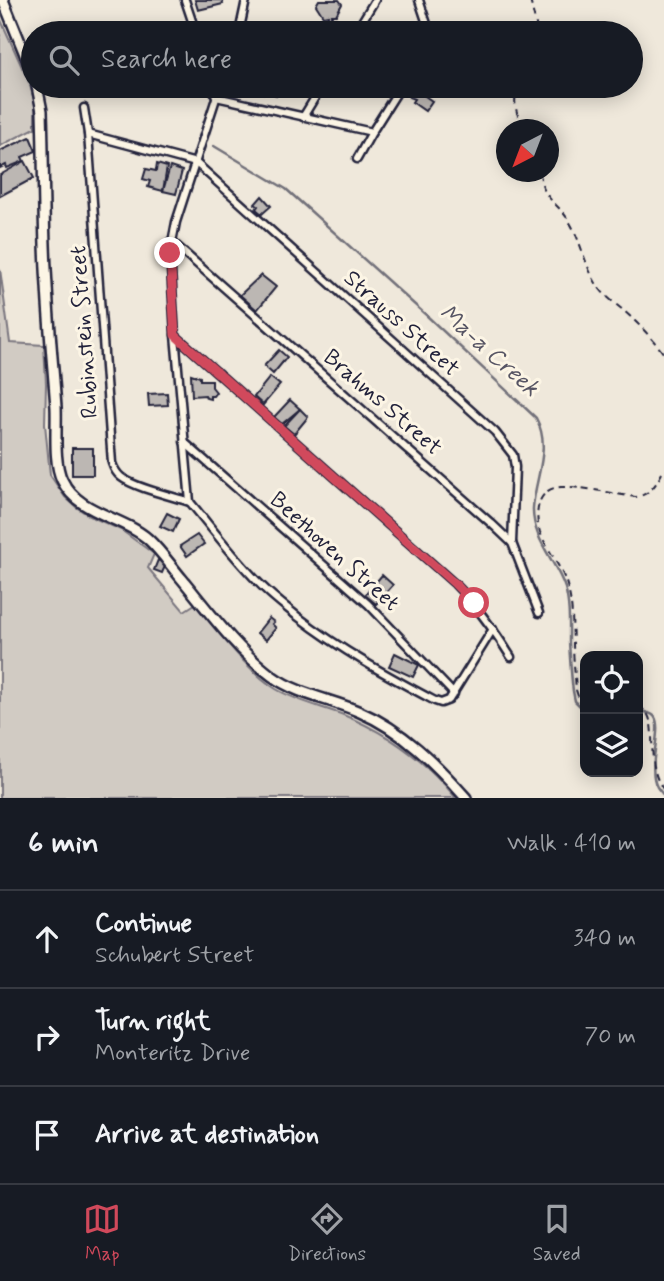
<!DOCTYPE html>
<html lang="en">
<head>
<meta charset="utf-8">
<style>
  :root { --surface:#171b24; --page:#242831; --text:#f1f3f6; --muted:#9ea1a6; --line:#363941; --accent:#d1495b }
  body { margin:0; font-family:Mynerve,sans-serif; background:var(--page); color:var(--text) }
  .controls { position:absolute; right:21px; bottom:21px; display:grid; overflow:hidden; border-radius:14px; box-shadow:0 4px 18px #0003 }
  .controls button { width:63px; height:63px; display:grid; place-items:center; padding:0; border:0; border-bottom:2px solid var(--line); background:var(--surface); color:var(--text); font:35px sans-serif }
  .compass { position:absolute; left:496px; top:119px; width:63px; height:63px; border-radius:50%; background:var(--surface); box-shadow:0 4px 18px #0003; rotate:222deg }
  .stop { position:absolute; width:21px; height:21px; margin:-16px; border:5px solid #d1495b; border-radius:50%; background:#fff }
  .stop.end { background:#d1495b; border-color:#fff; box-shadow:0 2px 7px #0008 }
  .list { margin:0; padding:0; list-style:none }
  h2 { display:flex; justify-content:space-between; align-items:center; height:91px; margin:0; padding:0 28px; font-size:30px }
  h2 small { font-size:23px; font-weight:400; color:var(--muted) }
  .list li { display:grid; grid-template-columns:46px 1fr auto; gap:21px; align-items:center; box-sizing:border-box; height:98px; padding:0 28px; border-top:2px solid var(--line) }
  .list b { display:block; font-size:26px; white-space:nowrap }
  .list p { margin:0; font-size:23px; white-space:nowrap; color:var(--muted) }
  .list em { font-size:23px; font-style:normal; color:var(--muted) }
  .icon { flex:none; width:38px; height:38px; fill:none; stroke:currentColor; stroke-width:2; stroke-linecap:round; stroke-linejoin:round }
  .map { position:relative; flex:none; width:664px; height:798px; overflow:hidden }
  .search { position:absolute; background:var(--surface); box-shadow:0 4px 18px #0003; left:21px; right:21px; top:21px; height:77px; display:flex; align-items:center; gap:18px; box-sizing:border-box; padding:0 24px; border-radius:38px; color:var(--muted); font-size:26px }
  .sheet { height:385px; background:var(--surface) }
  nav { display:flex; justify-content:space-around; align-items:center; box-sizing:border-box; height:98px; border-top:2px solid var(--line); background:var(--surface); font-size:19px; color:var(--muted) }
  nav a { display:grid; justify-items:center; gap:4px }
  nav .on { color:var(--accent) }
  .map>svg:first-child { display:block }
  .green { fill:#d1cbc3; stroke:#7a767f; stroke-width:2 }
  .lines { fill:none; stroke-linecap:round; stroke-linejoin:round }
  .stream { stroke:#716f79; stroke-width:2.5 }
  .building { fill:#bcb7b3; stroke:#22223b; stroke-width:2 }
  .minor-casing { stroke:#22223b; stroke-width:11 }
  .secondary-casing { stroke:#22223b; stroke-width:14 }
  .path { stroke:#22223b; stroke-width:2; stroke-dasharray:7 5; stroke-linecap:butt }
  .minor { stroke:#fcf5e5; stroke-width:6 }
  .secondary { stroke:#fcf5e5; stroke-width:9 }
  .route { stroke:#d1495b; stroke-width:9 }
  .labels { text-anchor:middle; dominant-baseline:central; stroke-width:6; stroke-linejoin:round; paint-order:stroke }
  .street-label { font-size:23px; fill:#22223b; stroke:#fcf5e5 }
  .water-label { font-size:24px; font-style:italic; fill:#575564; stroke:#fcf5e5 }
</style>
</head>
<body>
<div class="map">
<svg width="664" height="798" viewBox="0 0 664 798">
  <rect width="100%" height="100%" fill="#efe8db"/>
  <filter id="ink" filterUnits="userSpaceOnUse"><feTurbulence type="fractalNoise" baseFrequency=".0143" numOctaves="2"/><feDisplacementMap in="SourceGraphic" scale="14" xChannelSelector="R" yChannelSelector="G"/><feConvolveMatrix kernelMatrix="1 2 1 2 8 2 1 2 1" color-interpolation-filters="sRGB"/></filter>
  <g filter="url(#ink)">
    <g class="green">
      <path d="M0,18L30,85L35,104V128L0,146Z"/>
      <path d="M0,269L10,343L44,345L46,384L45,424L50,475L65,497L76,507L90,516L121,530L154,554L148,568L184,611L195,604C220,633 244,668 276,689C296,701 319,706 341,714C386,732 426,761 456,798H0Z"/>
    </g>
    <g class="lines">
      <g class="stream">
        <path d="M214,146L286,189L426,315L536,418C552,448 535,477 533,508C532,539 556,561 565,588C570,605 569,624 569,642C570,658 571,675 573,691L575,701L585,711"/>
        <path d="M638,711C643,712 650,712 654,716C664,728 646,767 657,787C659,790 662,793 664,796"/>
      </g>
    </g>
    <g class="building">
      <path d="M195,0H222L223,4L198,10Z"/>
      <path d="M319,0H339L342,4L336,15H331L332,27H338L341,33H320L325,26L328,27V15L323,16L316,5Z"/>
      <path d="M252,86H280L276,95L264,90L263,93L251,89Z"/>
      <path d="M415,89L432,101L425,111L412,102L414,99L409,97Z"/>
      <path d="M30,137L36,151L22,157L24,161L7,168L6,165L0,168V151Z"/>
      <path d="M25,161L34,178L0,196V175Z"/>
      <path d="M157,164L167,167L163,191L148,187L150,181L143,179L146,169L156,171Z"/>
      <path d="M170,167L182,171L176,194L163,191Z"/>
      <path d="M262,196L271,206L262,214L256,209L258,206L255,204Z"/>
      <path d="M261,275L276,287L257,310L240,295Z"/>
      <path d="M279,350L287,357L273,374L264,366Z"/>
      <path d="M191,374L200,377V380H212V387L216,392L213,396H210V399L206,398L205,395L192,396Z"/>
      <path d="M270,377L280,385L263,405L254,397Z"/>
      <path d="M167,393L168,405L149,406L148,394Z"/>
      <path d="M290,400L300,409L282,424L273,418Z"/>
      <path d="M300,409L308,417L294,434L284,426Z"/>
      <rect x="72" y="448" width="21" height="27"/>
      <path d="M167,513L179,519L173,532L160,526Z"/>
      <path d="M197,535L204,544L187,556L180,546Z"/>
      <path d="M158,560L166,564L162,573L154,570Z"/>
      <path d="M382,575L393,585L376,604L365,595Z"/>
      <path d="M269,618L274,622L272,624L276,628L266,640L257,633Z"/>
      <path d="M395,653L419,665L413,677L389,666Z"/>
    </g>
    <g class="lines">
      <g class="minor-casing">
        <g id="minor">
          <path d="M185,0L196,33"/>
          <path d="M419,0L430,33"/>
          <path d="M239,33L246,0"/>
          <path d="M355,33L375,0"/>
          <path d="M213,86L216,97L372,132"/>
          <path d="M84,108L88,134L112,463C114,469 116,473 121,477C135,488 172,496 190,502"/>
          <path d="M303,117L322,86"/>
          <path d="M88,134L196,163L495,432L513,455L515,467L512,543"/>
          <path d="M357,159L372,132L401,86"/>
          <path d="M171,241L492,524L512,543L539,613"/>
          <path d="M175,335L455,584C477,606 494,630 511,657"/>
          <path d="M184,442L368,604L454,694"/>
          <path d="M190,502L175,335L170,253L176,222L220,86"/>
          <path d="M190,502C214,531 237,562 264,588C274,598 286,607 297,616C341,650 386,675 435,701L441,703L449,700L493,629"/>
        </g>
      </g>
      <g class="secondary-casing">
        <g id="secondary">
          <path d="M3,0L33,74"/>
          <path d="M37,86L42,111C44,169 43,228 47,286C49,326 53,367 56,407C57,429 53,461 62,480C78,514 122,516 148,539C161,551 171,566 182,579C210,613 237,650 272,676C298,695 331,699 360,712C402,730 436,764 466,798"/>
        </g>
      </g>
      <g class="path">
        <path d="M530,0L538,33"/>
        <path d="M519,86C511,102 517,114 524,130"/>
        <path d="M540,172C542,200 556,200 569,221C582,242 585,269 600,289C607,298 616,304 624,311C639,324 652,338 664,354"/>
        <path d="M585,706L579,699L576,690C575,674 573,658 573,642C572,624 573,607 568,589C563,568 548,552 540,532C534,513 537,488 561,487C582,486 613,494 635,497C651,495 657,483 664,469"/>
        <path d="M638,707C664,715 641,762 664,790"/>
      </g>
      <use href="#minor" class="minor"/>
      <use href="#secondary" class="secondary"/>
    </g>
  </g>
  <g class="lines" filter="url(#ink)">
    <path class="route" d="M170,253L175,335L455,584L474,603"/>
  </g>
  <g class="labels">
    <g class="street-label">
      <text transform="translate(401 324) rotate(42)">Strauss Street</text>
      <text transform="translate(85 332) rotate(-94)">Rubinstein Street</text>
      <text transform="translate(382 403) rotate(41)">Brahms Street</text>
      <text transform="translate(334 552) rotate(42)">Beethoven Street</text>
    </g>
    <g class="water-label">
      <text transform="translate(489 351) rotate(42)">Ma-a Creek</text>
    </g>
  </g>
</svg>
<div class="controls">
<button><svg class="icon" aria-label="locate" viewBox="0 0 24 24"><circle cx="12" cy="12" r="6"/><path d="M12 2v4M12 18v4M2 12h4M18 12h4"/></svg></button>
<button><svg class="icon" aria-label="layers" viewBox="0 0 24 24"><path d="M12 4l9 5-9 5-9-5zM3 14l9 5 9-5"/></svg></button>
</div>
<svg class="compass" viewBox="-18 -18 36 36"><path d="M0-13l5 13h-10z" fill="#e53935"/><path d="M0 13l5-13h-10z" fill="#9ea1a6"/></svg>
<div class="stop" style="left:474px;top:603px"></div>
<div class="stop end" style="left:170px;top:253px"></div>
<div class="search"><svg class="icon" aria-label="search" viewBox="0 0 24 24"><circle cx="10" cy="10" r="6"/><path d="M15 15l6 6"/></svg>Search here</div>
</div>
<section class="sheet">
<h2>6 min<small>Walk · 410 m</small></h2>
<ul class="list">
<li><svg class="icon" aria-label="ahead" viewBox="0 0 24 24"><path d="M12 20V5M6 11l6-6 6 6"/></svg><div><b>Continue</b><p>Schubert Street</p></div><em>340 m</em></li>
<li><svg class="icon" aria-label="right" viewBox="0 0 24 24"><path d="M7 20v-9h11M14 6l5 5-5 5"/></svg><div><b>Turn right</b><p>Monteritz Drive</p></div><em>70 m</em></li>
<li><svg class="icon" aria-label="arrive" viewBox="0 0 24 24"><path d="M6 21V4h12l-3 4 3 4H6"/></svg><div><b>Arrive at destination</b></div></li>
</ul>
</section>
<nav>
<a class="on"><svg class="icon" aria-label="map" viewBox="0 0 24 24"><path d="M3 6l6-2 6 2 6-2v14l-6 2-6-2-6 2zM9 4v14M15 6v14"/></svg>Map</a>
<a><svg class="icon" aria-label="directions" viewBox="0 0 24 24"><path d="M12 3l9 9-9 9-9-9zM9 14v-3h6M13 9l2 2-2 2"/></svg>Directions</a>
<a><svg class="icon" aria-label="saved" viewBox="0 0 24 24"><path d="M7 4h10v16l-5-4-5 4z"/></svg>Saved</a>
</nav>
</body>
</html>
